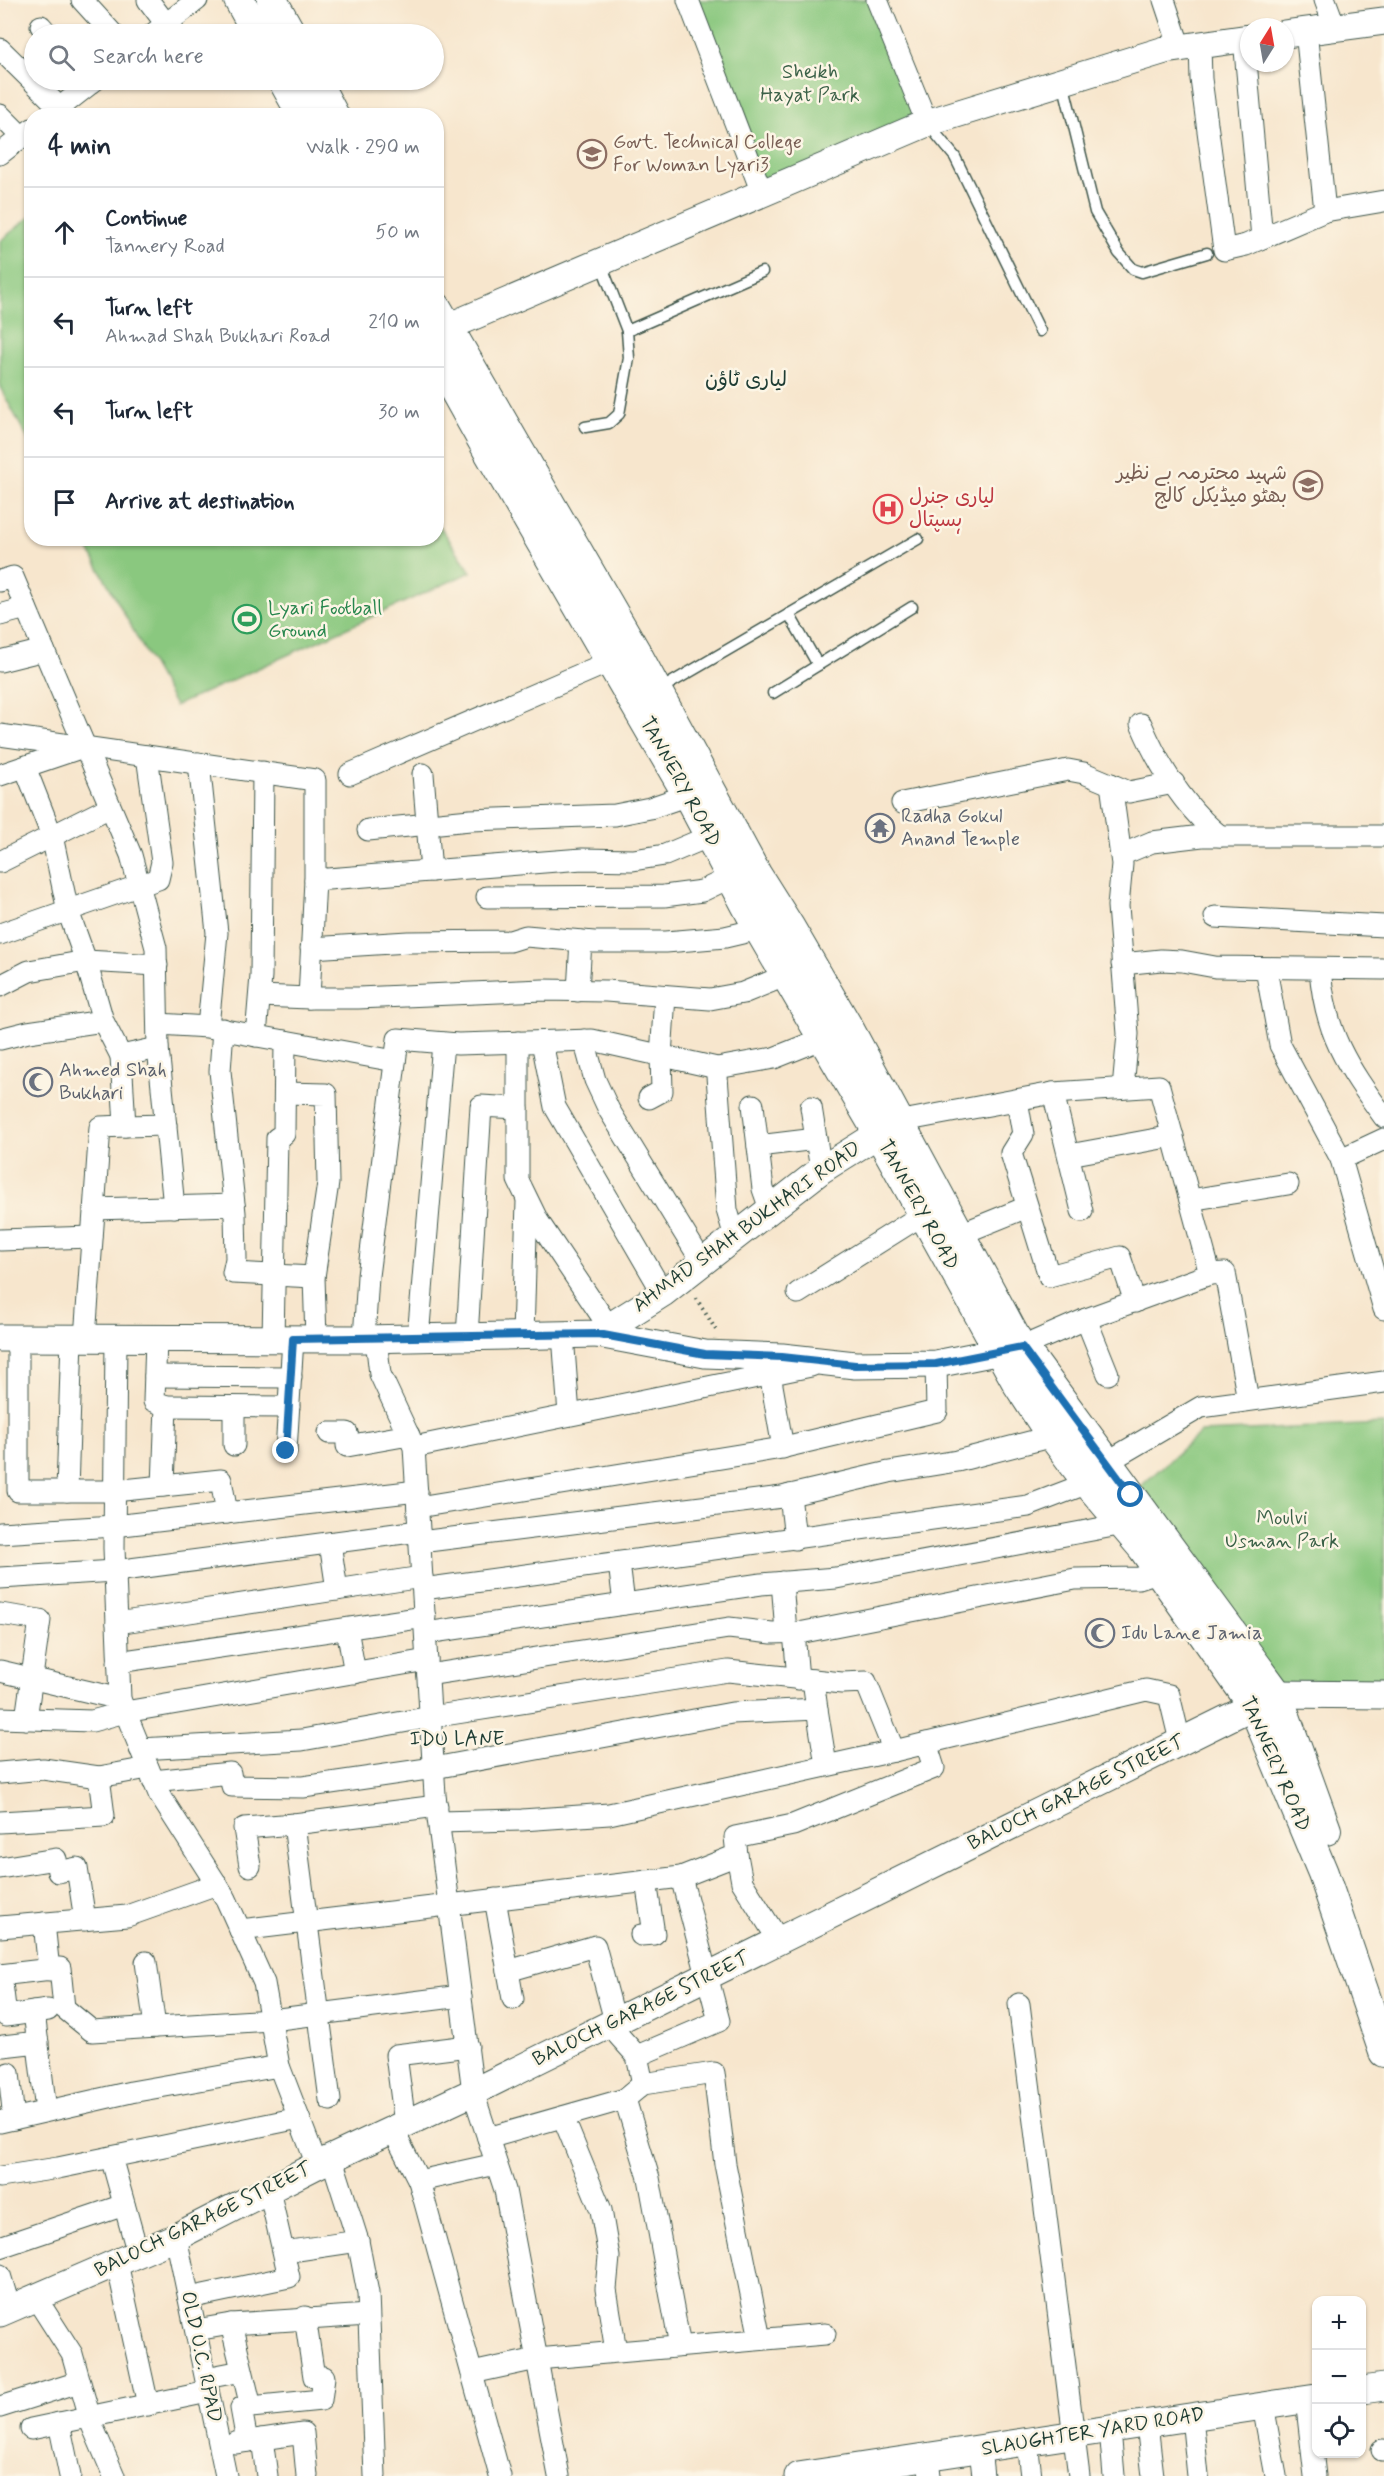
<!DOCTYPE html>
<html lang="en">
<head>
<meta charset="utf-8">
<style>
  :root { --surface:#fff; --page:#f2f2f3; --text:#1f2937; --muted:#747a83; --line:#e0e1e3 }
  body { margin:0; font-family:Mynerve,"Playpen Sans Arabic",sans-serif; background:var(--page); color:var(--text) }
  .controls { position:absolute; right:18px; bottom:18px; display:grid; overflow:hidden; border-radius:12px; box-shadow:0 2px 4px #0004 }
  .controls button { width:54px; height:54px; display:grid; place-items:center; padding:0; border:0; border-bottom:2px solid var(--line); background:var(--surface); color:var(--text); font:30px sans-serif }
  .compass { position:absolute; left:1240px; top:18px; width:54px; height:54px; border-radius:50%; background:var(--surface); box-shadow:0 2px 4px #0004; rotate:11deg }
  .stop { position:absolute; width:18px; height:18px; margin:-14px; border:4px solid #1f6fb2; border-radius:50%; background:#fff }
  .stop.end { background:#1f6fb2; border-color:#fff; box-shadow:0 2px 6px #0008 }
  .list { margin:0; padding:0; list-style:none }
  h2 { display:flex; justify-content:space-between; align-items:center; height:78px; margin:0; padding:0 24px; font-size:26px }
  h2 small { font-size:20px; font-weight:400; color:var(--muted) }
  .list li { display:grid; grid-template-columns:39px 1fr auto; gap:18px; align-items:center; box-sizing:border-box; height:90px; padding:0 24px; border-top:2px solid var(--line) }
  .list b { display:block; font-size:22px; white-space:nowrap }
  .list p { margin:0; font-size:20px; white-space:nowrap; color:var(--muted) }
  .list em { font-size:20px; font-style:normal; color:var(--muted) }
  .icon { flex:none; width:33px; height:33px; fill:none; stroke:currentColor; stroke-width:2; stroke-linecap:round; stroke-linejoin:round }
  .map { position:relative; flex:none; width:1384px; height:2476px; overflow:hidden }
  .search { position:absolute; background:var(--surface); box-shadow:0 2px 4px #0004; left:24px; top:24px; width:420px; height:66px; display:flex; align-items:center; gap:15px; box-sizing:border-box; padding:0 21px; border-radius:33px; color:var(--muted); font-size:22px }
  .panel { position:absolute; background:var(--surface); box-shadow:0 2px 4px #0004; left:24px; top:108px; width:420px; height:438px; border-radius:24px }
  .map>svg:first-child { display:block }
  .park { fill:#8ac87f; stroke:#54825a; stroke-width:1.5 }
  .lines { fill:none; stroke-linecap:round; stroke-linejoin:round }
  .service-casing { stroke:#3f564b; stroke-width:13 }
  .minor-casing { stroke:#3f564b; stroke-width:23 }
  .tertiary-casing { stroke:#3f564b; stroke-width:29 }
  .secondary-casing { stroke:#3f564b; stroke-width:32 }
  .path { stroke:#3f564b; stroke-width:4; stroke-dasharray:1.5 4.5; stroke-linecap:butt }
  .service { stroke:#fff; stroke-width:10 }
  .minor { stroke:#fff; stroke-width:21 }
  .tertiary { stroke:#fff; stroke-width:27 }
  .secondary { stroke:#fff; stroke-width:30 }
  .route { stroke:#1f6fb2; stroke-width:8 }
  .labels { text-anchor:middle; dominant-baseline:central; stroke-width:5; stroke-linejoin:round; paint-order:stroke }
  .park-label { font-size:20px; fill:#3a6047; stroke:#fcf5e5 }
  .education-label { font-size:20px; fill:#785e54; stroke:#fcf5e5; text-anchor:start }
  .health-label { font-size:20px; fill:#be3a42; stroke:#fcf5e5; text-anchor:start }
  .leisure-label { font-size:20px; fill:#27864d; stroke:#fcf5e5; text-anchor:start }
  .street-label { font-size:20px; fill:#1f3d34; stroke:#fcf5e5 }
  .worship-label { font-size:20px; fill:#5b616d; stroke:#fcf5e5; text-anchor:start }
  .neighbourhood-label { font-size:21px; fill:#1f3d34; stroke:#fcf5e5 }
</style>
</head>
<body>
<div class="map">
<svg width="1384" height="2476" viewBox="0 0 1384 2476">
  <rect width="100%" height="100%" fill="#fcf5e5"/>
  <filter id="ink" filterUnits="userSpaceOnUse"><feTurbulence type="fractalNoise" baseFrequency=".0167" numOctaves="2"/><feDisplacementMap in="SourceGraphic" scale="12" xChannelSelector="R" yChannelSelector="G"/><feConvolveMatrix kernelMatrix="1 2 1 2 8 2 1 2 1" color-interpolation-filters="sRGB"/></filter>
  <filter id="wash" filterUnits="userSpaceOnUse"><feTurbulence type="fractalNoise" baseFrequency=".008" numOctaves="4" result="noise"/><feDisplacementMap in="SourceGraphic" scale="24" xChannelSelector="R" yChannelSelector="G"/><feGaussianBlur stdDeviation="1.35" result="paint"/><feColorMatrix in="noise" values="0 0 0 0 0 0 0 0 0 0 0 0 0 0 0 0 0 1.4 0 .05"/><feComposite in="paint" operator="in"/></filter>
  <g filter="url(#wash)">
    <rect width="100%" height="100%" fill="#f7e6cd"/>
    <g class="park">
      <path d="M688,0H877L927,123L762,193Z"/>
      <path d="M31,216V445L0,387V241Z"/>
      <path d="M437,522L471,572L175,706L83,539L436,538Z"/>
      <path d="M1384,1424V1695L1277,1694L1131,1495L1201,1432Z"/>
    </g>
  </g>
  <g filter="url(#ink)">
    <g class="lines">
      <g class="service-casing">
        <g id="service">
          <path d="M1063,82L1095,212L1119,253L1133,269L1142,272L1207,253"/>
          <path d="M928,124L955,157L1040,331"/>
          <path d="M627,331L762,272"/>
          <path d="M585,427L609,423L619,414L629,358L627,331L601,264"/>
          <path d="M789,614L818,665"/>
          <path d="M657,691L918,539"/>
          <path d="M773,693L912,607"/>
        </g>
      </g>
      <g class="minor-casing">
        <g id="minor">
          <path d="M82,0L113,34"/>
          <path d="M148,0L166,24"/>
          <path d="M688,0L762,193"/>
          <path d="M877,0L927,123"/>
          <path d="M1164,0L1180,48"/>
          <path d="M1325,0L1335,27"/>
          <path d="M41,26L48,34"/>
          <path d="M1306,31L1325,211"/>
          <path d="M153,34L197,0"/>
          <path d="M1244,39L1262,238"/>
          <path d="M1200,45L1201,79L1224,250L1246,245L1325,211L1384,201"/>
          <path d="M0,49L59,107"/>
          <path d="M0,115L22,137"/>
          <path d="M49,116L95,80"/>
          <path d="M0,154L32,129"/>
          <path d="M0,581L13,577L131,855L156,948L158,1048L174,1207"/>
          <path d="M0,615L26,608"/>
          <path d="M0,661L44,650"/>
          <path d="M1141,724C1159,766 1184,807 1220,836"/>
          <path d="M0,735L315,780V880L309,998L260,996"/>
          <path d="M199,763L217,933L208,1027"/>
          <path d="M25,767L52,836L68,911L86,961L103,1021L121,1056"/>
          <path d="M350,774L623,656"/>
          <path d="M423,774L431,871"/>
          <path d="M0,775L80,748"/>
          <path d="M1111,784L1122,864L1118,906L1128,1034L1123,1088"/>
          <path d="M902,803L1068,770L1084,773L1129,792L1174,783"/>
          <path d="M368,830L470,820L615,815L650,808L688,795"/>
          <path d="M1121,855L1152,842L1202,836H1384"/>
          <path d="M0,862L110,807"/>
          <path d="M315,880L582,859L633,860L665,855L710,836"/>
          <path d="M487,897L664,896L702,891L733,876"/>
          <path d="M1215,917L1384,926"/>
          <path d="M0,934L158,879L162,862L147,756"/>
          <path d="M311,948L408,942L510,941L526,936L594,942H666L725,937L759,929"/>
          <path d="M1122,964L1161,960L1182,961L1215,967L1384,969"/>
          <path d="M1266,969L1280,1045L1341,1159L1384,1309"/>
          <path d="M1320,969C1325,1034 1347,1066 1384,1117"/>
          <path d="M0,986L29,971L86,961L157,965"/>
          <path d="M578,991L581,941"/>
          <path d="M309,998H358L543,990L606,991L710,999L743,993L787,975"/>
          <path d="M158,1024L208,1027L395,1061"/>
          <path d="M223,1029L220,1071L235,1213L236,1259L233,1273L314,1277"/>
          <path d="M256,1036L261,976L263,772"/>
          <path d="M0,1039L28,1032L103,1021"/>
          <path d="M584,1040L595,1080L609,1110L702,1262"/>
          <path d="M518,1042V1180L538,1221L609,1327"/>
          <path d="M542,1042L555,1107L663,1293"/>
          <path d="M717,1076L727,1210L735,1237"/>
          <path d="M285,1093L326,1094L328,1183L314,1277L316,1339"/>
          <path d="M1053,1093L1082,1211"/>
          <path d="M649,1098L662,1091L661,1056L665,996"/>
          <path d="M1017,1100L1023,1134L1011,1153L1049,1276L1120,1257L1135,1302"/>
          <path d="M753,1105L763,1189L770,1209"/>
          <path d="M811,1107L821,1170"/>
          <path d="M897,1122L1053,1093L1159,1086L1210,1274L1086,1319L1022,1347"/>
          <path d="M125,1126L166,1125"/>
          <path d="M758,1146L816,1139"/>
          <path d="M1069,1155L1173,1136"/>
          <path d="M1341,1159L1384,1139"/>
          <path d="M1190,1200L1288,1184"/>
          <path d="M94,1209L234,1205"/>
          <path d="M958,1235L1027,1207"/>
          <path d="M0,1240L92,1237"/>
          <path d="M1210,1274L1225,1273L1248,1400"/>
          <path d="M798,1293L922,1215"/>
          <path d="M1086,1319L1108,1374"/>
          <path d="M563,1335L569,1415"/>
          <path d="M523,1336L527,1201"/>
          <path d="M467,1337L481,1106L518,1108"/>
          <path d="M18,1338V1491H114L221,1480L227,1513"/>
          <path d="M85,1338L100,1127L125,1126L121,1056L158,1048"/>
          <path d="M116,1338L114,1548L120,1699L159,1794L226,1899L264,1983L279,2066L317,2165"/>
          <path d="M418,1338L443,1043"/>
          <path d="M156,1339L154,1401L166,1406L163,1486"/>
          <path d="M273,1339L277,1138L284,1134L285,1041"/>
          <path d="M364,1339L368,1276L398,1039L458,1044L592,1040L717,1068L774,1058L824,1038"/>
          <path d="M376,1339L380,1374L414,1447L435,1795L473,2092L505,2190L559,2476"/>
          <path d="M770,1374L783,1448"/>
          <path d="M155,1376L291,1377"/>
          <path d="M166,1406L289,1407"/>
          <path d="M329,1433H347V1446L409,1435"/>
          <path d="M234,1445V1407"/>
          <path d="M414,1447L811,1366"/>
          <path d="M286,1451L293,1339"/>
          <path d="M1107,1462L1201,1407L1384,1382"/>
          <path d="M67,1491L72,1338"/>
          <path d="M790,1495L795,1539"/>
          <path d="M418,1507L776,1449L937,1411L936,1364"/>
          <path d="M0,1533L114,1526L417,1491"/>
          <path d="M420,1542L782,1497L889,1472L957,1461L1053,1436"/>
          <path d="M330,1543L337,1590"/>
          <path d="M619,1563L624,1604"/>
          <path d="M0,1578L115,1571L419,1531"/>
          <path d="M782,1582L786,1632"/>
          <path d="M423,1589L1028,1506L1088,1483"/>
          <path d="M0,1614L40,1620L26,1719"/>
          <path d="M117,1623L422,1577"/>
          <path d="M347,1629L355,1673"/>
          <path d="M794,1632L798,1679"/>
          <path d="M426,1633L761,1584L836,1578L1124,1524"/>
          <path d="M118,1662L425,1617"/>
          <path d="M0,1671L120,1699"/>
          <path d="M428,1675L729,1628L772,1633L804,1632L1075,1579L1139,1578L1158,1572"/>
          <path d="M817,1709L826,1765"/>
          <path d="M0,1718L92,1721L125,1712L427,1660"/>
          <path d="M140,1749L302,1740L431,1717L728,1671L842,1683L866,1682L894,1751"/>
          <path d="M0,1773L43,1769L99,1777"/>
          <path d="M153,1781L230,1773L232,1786L303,1787L434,1768L732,1713L817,1709L813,1680"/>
          <path d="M0,1822L104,1816L99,1777L148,1768"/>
          <path d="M439,1822L522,1820L609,1814L894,1751L1146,1690L1169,1695L1180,1741"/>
          <path d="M294,1824L330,2100"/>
          <path d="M737,1855L742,1882L779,1941"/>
          <path d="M250,1866L244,1828L294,1824L437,1806"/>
          <path d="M0,1868L56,1859L58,1872L77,1868L85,1920"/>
          <path d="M495,1899L513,1999"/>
          <path d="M44,1923L49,1970"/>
          <path d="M0,1927L127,1916L217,1884"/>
          <path d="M240,1930L681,1877L737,1855L735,1837L793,1825L934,1768L926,1743"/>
          <path d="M641,1935L654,1934L646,1881"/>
          <path d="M146,1962L155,2027"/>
          <path d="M508,1971L595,1946L619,2036L637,2056L643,2084"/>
          <path d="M0,1975L60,1968L64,2008L92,2031L271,2020L461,1996"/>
          <path d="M1,1975L6,2016L48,2010"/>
          <path d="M1019,2004L1079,2476"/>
          <path d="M34,2012L46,2111"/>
          <path d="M3,2046L38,2042"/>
          <path d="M637,2056L719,2021L681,1877"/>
          <path d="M9,2073L14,2119"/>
          <path d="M625,2099L649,2178L680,2346"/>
          <path d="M563,2117L601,2210L609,2257L606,2289L616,2351"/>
          <path d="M0,2122L131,2092L279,2066"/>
          <path d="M405,2124L396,2055L468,2046"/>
          <path d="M393,2130L419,2181L500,2476"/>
          <path d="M488,2138L625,2099L643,2084L714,2073L725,2164L760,2339"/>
          <path d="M111,2157L138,2254"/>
          <path d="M332,2159L358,2241L368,2293L375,2476"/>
          <path d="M0,2177L58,2168L299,2118"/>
          <path d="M419,2181L496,2164"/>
          <path d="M176,2237L226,2476"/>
          <path d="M0,2247L124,2205"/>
          <path d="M284,2252L358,2241"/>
          <path d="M117,2263L148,2405"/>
          <path d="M0,2275L10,2309"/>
          <path d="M36,2298L72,2354L92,2425L114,2476"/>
          <path d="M189,2298L289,2277L269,2190"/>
          <path d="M231,2324L251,2407"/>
          <path d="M196,2330L231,2324L368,2315"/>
          <path d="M472,2373L537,2359L825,2334"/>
          <path d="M206,2378L242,2371"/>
          <path d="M1306,2399L1315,2476"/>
          <path d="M1263,2406L1276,2476"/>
          <path d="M0,2407L79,2382"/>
          <path d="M1192,2417L1198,2476"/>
          <path d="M59,2423L70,2476"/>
          <path d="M1147,2424L1153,2476"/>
          <path d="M31,2429L208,2392"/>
          <path d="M1110,2429L1114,2476"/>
          <path d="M262,2439L267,2476"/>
          <path d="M247,2441L241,2408L321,2400L324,2377H314L305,2317"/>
          <path d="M1027,2442L1031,2476"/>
          <path d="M235,2443L303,2433L307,2476"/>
          <path d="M980,2449L983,2476"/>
          <path d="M1382,2450H1384"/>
          <path d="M928,2457L930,2476"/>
        </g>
      </g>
      <g class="tertiary-casing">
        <g id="tertiary">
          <path d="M1285,34L1384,21"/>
          <path d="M436,332L927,123L1165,50L1249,38"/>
          <path d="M598,1334L705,1354L782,1357L855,1365L936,1364L1021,1347"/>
          <path d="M0,1338L364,1339L598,1334L663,1293L821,1170L896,1123"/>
          <path d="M0,2313L176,2237L317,2165L473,2092L1277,1694L1384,1695"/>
          <path d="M1362,2390L1384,2387"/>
          <path d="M798,2476L1316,2398"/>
        </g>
      </g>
      <g class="secondary-casing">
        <g id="secondary">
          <path d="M239,0L258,34"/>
          <path d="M272,0L291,34"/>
          <path d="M283,80L303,116"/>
          <path d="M315,80L334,116"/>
          <path d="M436,307L635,651L756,874L790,928L850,1031L1015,1337L1277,1694L1326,1830"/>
          <path d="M436,357L489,452L688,795L759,929L878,1132L1018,1384L1044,1424L1088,1483L1143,1548L1253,1705L1323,1873L1384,2052"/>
        </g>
      </g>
      <path class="path" d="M696,1298L716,1330"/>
      <use href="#service" class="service"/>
      <use href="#minor" class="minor"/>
      <use href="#tertiary" class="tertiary"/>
      <use href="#secondary" class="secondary"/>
    </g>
  </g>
  <g class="lines" filter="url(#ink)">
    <path class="route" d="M286,1451L293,1339L598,1334L705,1354L782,1357L855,1365L936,1364L1022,1347L1131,1495"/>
  </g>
  <defs>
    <g id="school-ring" transform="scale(1.5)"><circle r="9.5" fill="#fcf5e5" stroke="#8d6e63" stroke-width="1.5"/><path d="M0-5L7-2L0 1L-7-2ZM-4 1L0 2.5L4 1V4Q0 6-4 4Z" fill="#8d6e63"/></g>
    <g id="university-ring" transform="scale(1.5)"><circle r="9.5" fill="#fcf5e5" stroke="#8d6e63" stroke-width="1.5"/><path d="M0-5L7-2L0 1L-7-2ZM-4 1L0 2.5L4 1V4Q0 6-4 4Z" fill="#8d6e63"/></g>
    <g id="hospital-ring" transform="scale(1.5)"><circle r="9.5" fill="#fcf5e5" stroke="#e0444e" stroke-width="1.5"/><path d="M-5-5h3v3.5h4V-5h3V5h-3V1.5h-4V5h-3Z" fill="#e0444e"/></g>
    <g id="stadium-ring" transform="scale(1.5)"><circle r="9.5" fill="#fcf5e5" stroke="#2e9e5b" stroke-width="1.5"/><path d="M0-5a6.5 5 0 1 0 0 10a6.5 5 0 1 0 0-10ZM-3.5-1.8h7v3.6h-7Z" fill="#2e9e5b"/></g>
    <g id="temple-ring" transform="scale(1.5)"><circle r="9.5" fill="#fcf5e5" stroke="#6b7280" stroke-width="1.5"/><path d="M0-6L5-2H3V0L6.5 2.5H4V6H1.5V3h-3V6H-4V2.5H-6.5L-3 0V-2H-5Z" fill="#6b7280"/></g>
    <g id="mosque-ring" transform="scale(1.5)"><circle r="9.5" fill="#fcf5e5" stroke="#6b7280" stroke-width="1.5"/><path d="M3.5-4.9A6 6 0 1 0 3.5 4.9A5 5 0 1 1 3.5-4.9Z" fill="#6b7280"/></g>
  </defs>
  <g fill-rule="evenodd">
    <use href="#school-ring" x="592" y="154"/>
    <use href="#university-ring" x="1308" y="485"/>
    <use href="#hospital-ring" x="888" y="509"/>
    <use href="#stadium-ring" x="247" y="619"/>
    <use href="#temple-ring" x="880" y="828"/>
    <use href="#mosque-ring" x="38" y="1082"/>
    <use href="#mosque-ring" x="1100" y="1633"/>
  </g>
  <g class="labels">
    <g class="park-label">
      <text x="810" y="72">Sheikh<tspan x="810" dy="23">Hayat Park</tspan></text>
      <text x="1282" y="1518">Moulvi<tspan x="1282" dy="23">Usman Park</tspan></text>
    </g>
    <g class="education-label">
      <text x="613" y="142">Govt. Technical College<tspan x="613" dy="23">For Woman Lyari3</tspan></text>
      <text x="1287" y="473" text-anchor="end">شہید محترمہ بے نظیر<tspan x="1287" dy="23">بھٹو میڈیکل کالج</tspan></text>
    </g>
    <g class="health-label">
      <text x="909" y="497">لیاری جنرل<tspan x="909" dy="23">ہسپتال</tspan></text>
    </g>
    <g class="leisure-label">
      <text x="268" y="608">Lyari Football<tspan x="268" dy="23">Ground</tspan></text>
    </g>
    <g class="street-label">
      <text transform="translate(680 782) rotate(61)">TANNERY ROAD</text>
      <text transform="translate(918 1205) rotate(61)">TANNERY ROAD</text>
      <text transform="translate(747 1227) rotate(-36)">AHMAD SHAH BUKHARI ROAD</text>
      <text transform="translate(1275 1764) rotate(66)">TANNERY ROAD</text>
      <text transform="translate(1076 1793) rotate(-26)">BALOCH GARAGE STREET</text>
      <text transform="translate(641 2009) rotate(-26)">BALOCH GARAGE STREET</text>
      <text transform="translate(203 2220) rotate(-26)">BALOCH GARAGE STREET</text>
      <text transform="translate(201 2357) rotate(78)">OLD U.C. RPAD</text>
      <text transform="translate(1093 2432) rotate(-9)">SLAUGHTER YARD ROAD</text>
    </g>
    <g class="worship-label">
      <text x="901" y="816">Radha Gokul<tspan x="901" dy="23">Anand Temple</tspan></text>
      <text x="59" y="1070">Ahmed Shah<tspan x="59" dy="23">Bukhari</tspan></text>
      <text x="1121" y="1633">Idu Lane Jamia</text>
    </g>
    <g class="neighbourhood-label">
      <text x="746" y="380">لیاری ٹاؤن</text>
      <text x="457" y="1739">IDU LANE</text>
    </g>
  </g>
</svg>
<div class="controls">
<button>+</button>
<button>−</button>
<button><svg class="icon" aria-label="locate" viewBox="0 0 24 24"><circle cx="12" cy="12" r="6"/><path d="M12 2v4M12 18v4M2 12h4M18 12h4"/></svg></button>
</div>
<svg class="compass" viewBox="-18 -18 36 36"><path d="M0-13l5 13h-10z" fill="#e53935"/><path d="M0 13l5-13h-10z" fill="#747a83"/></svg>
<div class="stop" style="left:1131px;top:1495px"></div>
<div class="stop end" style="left:286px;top:1451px"></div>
<div class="search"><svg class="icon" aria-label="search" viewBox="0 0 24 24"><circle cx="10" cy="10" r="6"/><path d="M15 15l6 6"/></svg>Search here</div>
<section class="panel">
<h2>4 min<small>Walk · 290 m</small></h2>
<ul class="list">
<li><svg class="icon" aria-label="ahead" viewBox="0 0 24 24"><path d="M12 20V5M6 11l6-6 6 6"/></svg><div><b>Continue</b><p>Tannery Road</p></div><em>50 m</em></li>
<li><svg class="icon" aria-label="left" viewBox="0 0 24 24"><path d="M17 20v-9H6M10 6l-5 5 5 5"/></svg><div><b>Turn left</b><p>Ahmad Shah Bukhari Road</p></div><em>210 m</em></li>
<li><svg class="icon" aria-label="left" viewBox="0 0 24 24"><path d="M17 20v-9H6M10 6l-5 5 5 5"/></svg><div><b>Turn left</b></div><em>30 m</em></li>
<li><svg class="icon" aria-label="arrive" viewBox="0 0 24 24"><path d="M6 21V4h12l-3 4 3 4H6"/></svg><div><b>Arrive at destination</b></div></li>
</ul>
</section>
</div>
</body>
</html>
